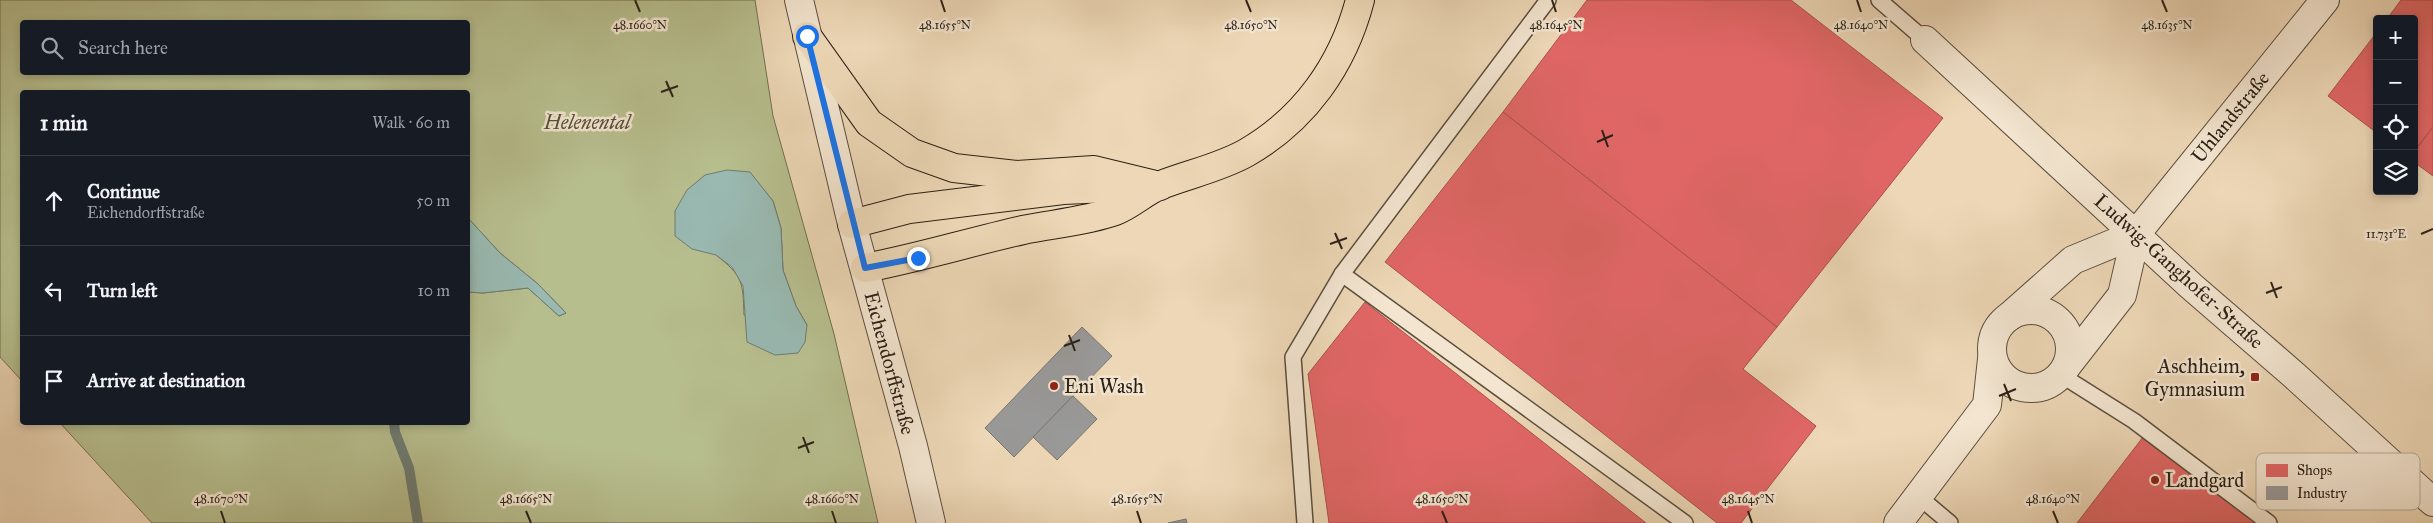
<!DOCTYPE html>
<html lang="en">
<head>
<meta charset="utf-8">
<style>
  :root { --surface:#171b24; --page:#20242c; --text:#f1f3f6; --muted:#9ea1a6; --line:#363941 }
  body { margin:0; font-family:"IM FELL Great Primer",serif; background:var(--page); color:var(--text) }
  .controls { position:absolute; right:15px; top:15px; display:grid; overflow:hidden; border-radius:5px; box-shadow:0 2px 8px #0003 }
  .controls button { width:45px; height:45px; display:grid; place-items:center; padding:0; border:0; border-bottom:1px solid var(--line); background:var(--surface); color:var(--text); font:25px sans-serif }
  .stop { position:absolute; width:15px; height:15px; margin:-11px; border:4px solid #1a73e8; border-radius:50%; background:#fff }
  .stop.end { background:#1a73e8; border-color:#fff; box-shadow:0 1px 5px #0008 }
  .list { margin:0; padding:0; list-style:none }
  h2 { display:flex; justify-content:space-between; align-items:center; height:65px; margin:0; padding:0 20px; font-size:21px }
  h2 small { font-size:16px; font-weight:400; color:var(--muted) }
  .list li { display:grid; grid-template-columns:32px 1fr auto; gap:15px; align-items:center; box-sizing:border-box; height:90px; padding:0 20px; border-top:1px solid var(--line) }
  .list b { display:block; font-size:19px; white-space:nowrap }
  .list p { margin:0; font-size:16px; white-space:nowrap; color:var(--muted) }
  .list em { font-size:16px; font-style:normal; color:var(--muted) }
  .icon { flex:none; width:28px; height:28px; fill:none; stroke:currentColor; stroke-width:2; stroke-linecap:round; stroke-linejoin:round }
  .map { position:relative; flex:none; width:2433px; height:523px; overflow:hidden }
  .search { position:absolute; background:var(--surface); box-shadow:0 2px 8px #0003; left:20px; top:20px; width:450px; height:55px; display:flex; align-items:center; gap:12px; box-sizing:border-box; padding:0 18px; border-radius:5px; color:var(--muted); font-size:19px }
  .panel { position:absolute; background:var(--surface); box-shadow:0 2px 8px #0003; left:20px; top:90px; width:450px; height:335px; border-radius:5px }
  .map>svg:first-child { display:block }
  .green { fill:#b7be8e; stroke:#716f52; fill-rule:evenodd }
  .water { fill:#99b9b1; stroke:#6d7c73 }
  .shops { fill:#e06666; stroke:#aa514e }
  .industry { fill:#999; stroke:#787572 }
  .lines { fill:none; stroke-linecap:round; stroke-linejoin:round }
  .stream { stroke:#6d7c73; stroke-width:10 }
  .service-casing { stroke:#5c4e3e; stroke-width:18 }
  .minor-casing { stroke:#5c4e3e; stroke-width:30 }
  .tertiary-casing { stroke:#5c4e3e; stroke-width:30 }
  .primary-casing { stroke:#2b2016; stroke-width:30 }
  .service { stroke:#f3e5d0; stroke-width:15 }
  .minor { stroke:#f3e5d0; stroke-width:28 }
  .tertiary { stroke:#f3e5d0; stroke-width:28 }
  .primary { stroke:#edd7b6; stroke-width:28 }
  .route { stroke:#1a73e8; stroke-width:6 }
  .ticks { fill:none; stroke:#2b2016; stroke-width:2 }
  .poi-dot { fill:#8f2418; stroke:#f3e5d0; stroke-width:2 }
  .labels { text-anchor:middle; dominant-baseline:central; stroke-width:5; stroke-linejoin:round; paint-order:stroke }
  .street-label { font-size:20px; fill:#2b2016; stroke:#f3e5d0 }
  .park-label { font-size:20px; font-style:italic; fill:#554f3a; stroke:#f3e5d0 }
  .poi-label { font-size:20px; fill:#2b2016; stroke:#f3e5d0; text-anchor:start }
  .key { fill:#f3e5d0; stroke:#b7aa98; stroke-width:1 }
  .key-label { font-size:14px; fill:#2b2016 }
  .ticks-label { font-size:12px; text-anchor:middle; fill:#2b2016; stroke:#f3e5d0; stroke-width:5; stroke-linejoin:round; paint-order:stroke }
</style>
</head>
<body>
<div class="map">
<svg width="2433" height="523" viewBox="0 0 2433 523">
  <rect width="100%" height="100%" fill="#edd7b6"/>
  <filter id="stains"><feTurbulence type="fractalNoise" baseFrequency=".004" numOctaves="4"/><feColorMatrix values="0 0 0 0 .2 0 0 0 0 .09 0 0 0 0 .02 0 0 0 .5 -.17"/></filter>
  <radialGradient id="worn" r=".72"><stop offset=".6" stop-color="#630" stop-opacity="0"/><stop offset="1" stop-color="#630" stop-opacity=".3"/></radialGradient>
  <path class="green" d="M0,0H755L773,116L834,334L878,523H152L60,423L468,422V292L483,293L528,288L559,316L566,313L538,284L500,253L468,218V92H22V381L0,357ZM22,22H468V72H22ZM750,173L773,201L781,228L783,270L796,306L807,325L744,315C743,282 743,276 716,255Z"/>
  <g class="water">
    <path d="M727,170L750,172L773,201L781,228L783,270L796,306L807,325L805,342L798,353L775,355L747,342L743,286L732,267L716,255L692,249L675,236V211L687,190L705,175Z"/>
    <path d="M468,218L500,253L538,284L566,313L559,316L528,288L483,293L468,292Z"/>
  </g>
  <g class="shops">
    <path d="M1587,0H1791L1943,118L1777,327L1503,112Z"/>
    <path d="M2401,0H2433V127L2414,152V19H2387Z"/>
    <path d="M2377,32V133L2328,96Z"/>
    <path d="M1503,112L1777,327L1743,369L1816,426L1741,523H1717L1385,262Z"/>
    <path d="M2433,127V176L2414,162V152Z"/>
    <path d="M1365,302L1646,523H1329L1308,374Z"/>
    <path d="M2143,437L2256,523H2077Z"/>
  </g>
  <g class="industry">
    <path d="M1082,327L1112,356L1014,457L985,428Z"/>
    <path d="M1073,396L1097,419L1057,460L1033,437Z"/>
    <path d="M1186,519L1187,523H1168Z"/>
  </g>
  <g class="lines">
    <path class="stream" d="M394,422L395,432L409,468L418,523"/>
    <g class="service-casing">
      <g id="service">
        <path d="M1879,0L1925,40"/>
        <path d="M1342,274L1685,523"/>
        <path d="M2061,375L2134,421L2269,523"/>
        <path d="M1918,496L1950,523"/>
        <path d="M1305,523L1293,357L1342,274L1548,0"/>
      </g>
    </g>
    <g class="minor-casing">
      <g id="minor">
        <path d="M1925,40L2191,286L2295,376L2433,502"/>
        <circle cx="2031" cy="349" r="39"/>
        <path d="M2010,316L2073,260L2136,234"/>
        <path d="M2066,367L2122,295L2136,234L2325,0"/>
        <path d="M1898,523L1987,405L1992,359"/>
      </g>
    </g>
    <g class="tertiary-casing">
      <path id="tertiary" d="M799,0L852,224L913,446L931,523"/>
    </g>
    <g class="primary-casing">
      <g id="primary">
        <path d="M807,36L869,123L912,153L954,168L1016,175L1094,170L1160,186"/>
        <path d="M852,224L909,209L1063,190L1131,187"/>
        <path d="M865,268C918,258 970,242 1023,230C1052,224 1087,221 1115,211C1131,205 1145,191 1161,185C1189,174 1219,168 1246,153C1305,119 1343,65 1360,0"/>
      </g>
    </g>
    <use href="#service" class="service"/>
    <use href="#minor" class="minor"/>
    <use href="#tertiary" class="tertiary"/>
    <use href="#primary" class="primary"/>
  </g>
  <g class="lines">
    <path class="route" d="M807,36L865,268L918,258"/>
  </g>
  <path class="ticks" d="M635,0L640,12M941,0L945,12M1246,0L1251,12M1552,0L1556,12M1857,0L1861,12M2162,0L2167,12M666,81L673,97M661,92L678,86M1602,130L1608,147M1597,142L1613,135M1335,233L1342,249M2421,234L2433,229M1330,244L1347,238M2271,282L2277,298M2266,293L2282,287M1069,335L1075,351M1064,346L1080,340M2004,384L2011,401M1999,396L2016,389M803,437L809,453M798,448L814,442M221,511L225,523M526,511L531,523M832,511L836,523M1137,511L1141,523M1442,511L1447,523M1748,511L1752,523M2053,511L2058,523"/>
  <g class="poi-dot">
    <rect x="2250" y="372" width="10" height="10" rx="2.5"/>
    <circle cx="1054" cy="386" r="5"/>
    <circle cx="2155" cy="480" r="5"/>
  </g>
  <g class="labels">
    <g class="street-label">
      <text transform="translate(2230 117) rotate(-51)">Uhlandstraße</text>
      <text transform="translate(2179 271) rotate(42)">Ludwig-Ganghofer-Straße</text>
      <text transform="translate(890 363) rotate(75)">Eichendorffstraße</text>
    </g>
    <g class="park-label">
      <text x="587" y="122">Helenental</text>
    </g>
    <g class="poi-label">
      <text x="2245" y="366" text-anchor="end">Aschheim,<tspan x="2245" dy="23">Gymnasium</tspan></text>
      <text x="1064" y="386">Eni Wash</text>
      <text x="2165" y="480">Landgard</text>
    </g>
  </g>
  <rect x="2256" y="453" width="164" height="57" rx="8" class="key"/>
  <rect x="2266" y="464" width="22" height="13" fill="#e06666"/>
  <rect x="2266" y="486" width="22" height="14" fill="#999"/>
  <g class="key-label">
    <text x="2297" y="475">Shops</text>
    <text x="2297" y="498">Industry</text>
  </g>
  <g class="ticks-label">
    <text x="640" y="29">48.1660°N</text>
    <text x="945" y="29">48.1655°N</text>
    <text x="1251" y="29">48.1650°N</text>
    <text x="1556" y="29">48.1645°N</text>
    <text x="1861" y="29">48.1640°N</text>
    <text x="2167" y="29">48.1635°N</text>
    <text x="2386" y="238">11.731°E</text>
    <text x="221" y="503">48.1670°N</text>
    <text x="526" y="503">48.1665°N</text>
    <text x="832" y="503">48.1660°N</text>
    <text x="1137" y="503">48.1655°N</text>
    <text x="1442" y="503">48.1650°N</text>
    <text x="1748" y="503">48.1645°N</text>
    <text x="2053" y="503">48.1640°N</text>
  </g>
  <rect width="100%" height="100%" filter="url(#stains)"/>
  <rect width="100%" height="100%" fill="url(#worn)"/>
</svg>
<div class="controls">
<button>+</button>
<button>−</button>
<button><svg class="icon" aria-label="locate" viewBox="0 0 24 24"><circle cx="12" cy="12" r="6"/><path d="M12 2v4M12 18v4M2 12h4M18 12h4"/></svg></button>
<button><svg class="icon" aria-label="layers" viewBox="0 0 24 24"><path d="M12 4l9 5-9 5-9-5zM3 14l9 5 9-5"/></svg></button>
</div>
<div class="stop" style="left:807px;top:36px"></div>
<div class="stop end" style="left:918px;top:258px"></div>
<div class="search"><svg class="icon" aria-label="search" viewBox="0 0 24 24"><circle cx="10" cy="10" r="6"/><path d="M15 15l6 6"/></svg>Search here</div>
<section class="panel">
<h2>1 min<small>Walk · 60 m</small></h2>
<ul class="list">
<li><svg class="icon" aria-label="ahead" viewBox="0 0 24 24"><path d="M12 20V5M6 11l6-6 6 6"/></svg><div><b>Continue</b><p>Eichendorffstraße</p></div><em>50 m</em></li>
<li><svg class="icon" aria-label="left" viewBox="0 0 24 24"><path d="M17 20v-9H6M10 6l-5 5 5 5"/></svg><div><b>Turn left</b></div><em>10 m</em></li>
<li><svg class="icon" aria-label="arrive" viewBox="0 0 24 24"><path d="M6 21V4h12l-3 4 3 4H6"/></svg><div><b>Arrive at destination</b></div></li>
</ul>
</section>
</div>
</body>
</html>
